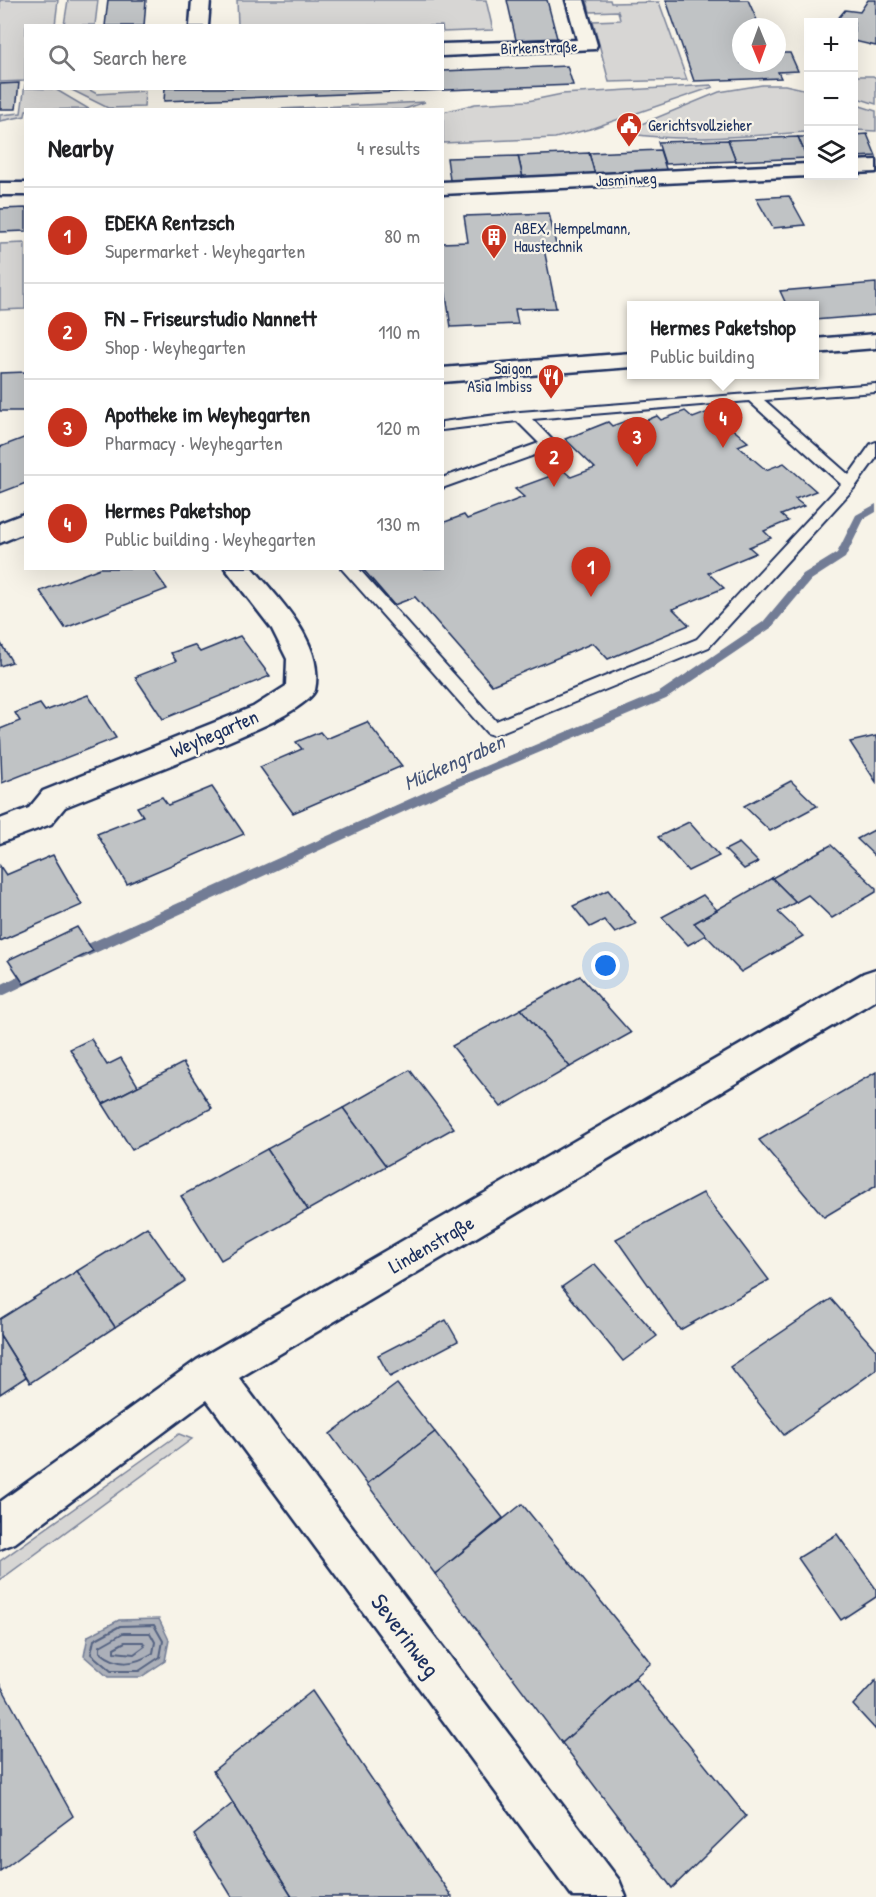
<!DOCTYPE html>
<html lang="en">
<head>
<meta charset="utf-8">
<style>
  :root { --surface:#fff; --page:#f2f2f2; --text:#202124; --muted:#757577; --line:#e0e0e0; --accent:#c8321e }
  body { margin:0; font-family:"Patrick Hand",sans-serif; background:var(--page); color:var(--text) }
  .controls { position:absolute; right:18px; top:18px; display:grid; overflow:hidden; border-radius:0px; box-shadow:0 6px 24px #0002 }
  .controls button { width:54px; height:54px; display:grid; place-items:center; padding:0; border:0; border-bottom:2px solid var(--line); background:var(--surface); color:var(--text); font:30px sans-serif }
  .compass { position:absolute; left:732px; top:18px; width:54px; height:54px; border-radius:50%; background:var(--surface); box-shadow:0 6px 24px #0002; rotate:179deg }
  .you { position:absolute; left:606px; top:966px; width:21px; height:21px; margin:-15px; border:4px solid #fff; border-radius:50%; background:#1a73e8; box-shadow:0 0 0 9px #1a73e833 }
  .badge { display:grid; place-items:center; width:39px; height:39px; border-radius:50%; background:var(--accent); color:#fff; font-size:20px; font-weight:700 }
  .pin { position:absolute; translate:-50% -50px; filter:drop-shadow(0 2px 3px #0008) }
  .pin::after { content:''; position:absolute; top:32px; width:21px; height:18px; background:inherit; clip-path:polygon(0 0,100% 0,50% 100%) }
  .popup { position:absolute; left:627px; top:301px; width:192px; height:78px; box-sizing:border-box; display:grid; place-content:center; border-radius:0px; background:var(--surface); filter:drop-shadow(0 2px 4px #0005); font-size:20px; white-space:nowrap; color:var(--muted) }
  .popup b { font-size:22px; color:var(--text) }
  .popup::after { content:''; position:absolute; left:50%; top:100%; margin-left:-12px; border:12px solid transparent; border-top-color:var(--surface) }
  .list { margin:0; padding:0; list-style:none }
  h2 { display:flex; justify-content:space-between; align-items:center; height:78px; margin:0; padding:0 24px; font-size:26px }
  h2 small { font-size:20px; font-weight:400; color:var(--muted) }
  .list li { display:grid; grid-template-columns:39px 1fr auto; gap:18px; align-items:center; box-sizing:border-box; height:96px; padding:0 24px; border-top:2px solid var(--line) }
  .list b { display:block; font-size:22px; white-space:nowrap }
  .list p { margin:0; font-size:20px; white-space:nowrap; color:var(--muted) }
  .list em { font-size:20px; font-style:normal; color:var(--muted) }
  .icon { flex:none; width:33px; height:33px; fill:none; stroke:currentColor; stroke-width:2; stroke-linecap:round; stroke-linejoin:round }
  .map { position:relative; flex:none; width:876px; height:1897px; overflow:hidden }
  .search { position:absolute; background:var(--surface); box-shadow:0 6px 24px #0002; left:24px; top:24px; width:420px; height:66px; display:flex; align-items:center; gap:15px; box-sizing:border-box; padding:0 21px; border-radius:0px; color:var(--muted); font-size:22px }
  .panel { position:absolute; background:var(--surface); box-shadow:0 6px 24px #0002; left:24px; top:108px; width:420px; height:462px; border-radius:0px }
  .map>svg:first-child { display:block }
  .green { fill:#d7d6d4; stroke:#798299; stroke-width:1.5 }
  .water { fill:#acb0b9; stroke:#727c95; stroke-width:1.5 }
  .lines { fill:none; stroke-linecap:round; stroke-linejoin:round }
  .shore { stroke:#556382; stroke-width:2 }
  .stream { fill:#727c95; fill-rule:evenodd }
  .building { fill:#c0c3c5; stroke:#1b2f5e; stroke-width:1.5 }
  .lane-casing { stroke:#1b2f5e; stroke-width:4 }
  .street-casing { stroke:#1b2f5e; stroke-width:5 }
  .lane { fill:#f7f3e8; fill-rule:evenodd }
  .street { fill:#f7f3e8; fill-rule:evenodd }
  .labels { text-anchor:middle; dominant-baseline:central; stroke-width:4.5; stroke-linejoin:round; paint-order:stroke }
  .far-street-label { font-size:16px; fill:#1b2f5e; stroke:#f7f3e8 }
  .far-poi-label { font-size:16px; fill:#1b2f5e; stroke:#f7f3e8; text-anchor:start }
  .street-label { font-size:20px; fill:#1b2f5e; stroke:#f7f3e8 }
  .water-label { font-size:21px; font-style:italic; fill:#465679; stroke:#f7f3e8 }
  .near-street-label { font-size:24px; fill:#1b2f5e; stroke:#f7f3e8 }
</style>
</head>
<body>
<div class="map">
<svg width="876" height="1897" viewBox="0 0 876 1897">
  <rect width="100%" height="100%" fill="#f7f3e8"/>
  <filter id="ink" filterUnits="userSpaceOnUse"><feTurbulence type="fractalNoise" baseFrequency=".0167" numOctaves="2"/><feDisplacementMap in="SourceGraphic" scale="12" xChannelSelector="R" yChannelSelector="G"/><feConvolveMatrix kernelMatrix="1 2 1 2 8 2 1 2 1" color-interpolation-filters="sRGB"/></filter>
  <g filter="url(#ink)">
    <g class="green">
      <path d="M0,0H58L55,25L26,26L25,81L0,82Z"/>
      <path d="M68,0H98L95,25H64Z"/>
      <path d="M237,0H486L493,30L443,32L442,26L238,25Z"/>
      <path d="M587,0H610L611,3L659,2L687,80L609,82L593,21L620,20L618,11L590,12Z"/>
      <path d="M854,76H873L876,78V104L854,97Z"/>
      <path d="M25,84L26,88L55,89L89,109L26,110L25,116L0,121V115L21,113Z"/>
      <path d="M711,85L713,87L590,129L555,138L443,143V112L475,104L528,101L562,94Z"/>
      <path d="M762,85H785L808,90V132C752,135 677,144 622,132L719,92Z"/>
      <path d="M70,89H88L97,94L145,91L144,107L108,108Z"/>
      <path d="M425,102L402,110L279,109Z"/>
      <path d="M854,104L876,111V131L854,130Z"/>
      <path d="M25,243V309L0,310V244Z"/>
      <path d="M179,1434L192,1439L0,1580V1561Z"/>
    </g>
    <path class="water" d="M159,1619L169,1640L165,1661L141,1677H108L84,1656L88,1636L119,1620Z"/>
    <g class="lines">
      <g class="shore">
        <path d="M154,1625L163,1641L160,1657L139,1671H111L91,1654L94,1640L120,1626Z"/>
        <path d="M123,1633H150L155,1642L153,1653C134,1665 118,1667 100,1652V1646Z"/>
        <path d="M125,1642H143L145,1646L134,1654L114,1652V1648Z"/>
      </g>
      <g class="stream">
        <path d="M876,504V512L864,519L845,558L811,580L771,628L666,699L460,786L82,959H72L70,955L72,951L452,780L658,693L763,622L803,574L837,553L856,515Z"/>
        <path d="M37,967L42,969L44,973L42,977L0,997V985Z"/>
      </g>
    </g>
    <g class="building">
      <path d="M108,0H146L144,26H105Z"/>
      <path d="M507,0H547L557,38L516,40Z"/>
      <path d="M666,0H748L760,27H741V63H777V53H790L798,71L778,72L781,78L694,81Z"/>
      <path d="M868,0H876V46L854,41V22H835L845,10L860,12Z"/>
      <path d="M567,66L573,85L164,101L165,88H442V71Z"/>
      <path d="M19,83L16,109H0V84Z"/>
      <path d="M867,134L876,156L854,157V135Z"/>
      <path d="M798,137H808V158H807Z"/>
      <path d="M798,137L807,158L736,161L728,140Z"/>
      <path d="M728,140L736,161L665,164L658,142Z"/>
      <path d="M660,150L667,172L595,175L589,153Z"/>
      <path d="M589,153L595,175L523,178L518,156Z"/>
      <path d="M518,156L523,178L450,180L447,158Z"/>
      <path d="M789,196L805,225L773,228L756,198Z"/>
      <path d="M26,208V231L0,232V209Z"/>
      <path d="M549,213L557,249H544L556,308L515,309L518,324L451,327L442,270V243L468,242L464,216Z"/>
      <path d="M876,283V315L814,320V306H787L780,291Z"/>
      <path d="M26,372V411H0V373Z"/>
      <path d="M685,411L693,418L711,411L748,442L738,446L766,470L784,463L816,491L795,499L804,506L781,515L788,521L764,531L771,538L749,547L756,553L708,573L724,588L673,609L689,625L608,659L593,643L492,685L415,597L394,605L362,568H442V523L464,515L467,519L524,497L515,489L564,471L571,477L595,468L565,439L608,422L612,426L634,418L640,423L657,416L661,420Z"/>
      <path d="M26,437V483L0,493V447Z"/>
      <path d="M100,568H152L167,589L65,628L40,591Z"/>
      <path d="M240,636L270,676L163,719L135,677L176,661L171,653L194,645L200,652Z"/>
      <path d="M0,642L12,662L0,666Z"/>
      <path d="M88,695L116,738L2,783L0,729L20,721L15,713L40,704L45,711Z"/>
      <path d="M367,722L402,766L293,813L260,767L302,749L296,742L320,732L326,739Z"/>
      <path d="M876,736V782L850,742Z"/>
      <path d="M791,781L817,806L770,831L744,806Z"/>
      <path d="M212,787L244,834L127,884L97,834L143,816L137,807L162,797L168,805Z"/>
      <path d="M689,822L719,856L688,871L658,837Z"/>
      <path d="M876,829V857L857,839Z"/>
      <path d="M739,843L758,862L744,869L725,850Z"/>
      <path d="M831,845L876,888V892L832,918L808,895L796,902L772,878Z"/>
      <path d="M53,855L82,905L0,941V866L6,875Z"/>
      <path d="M772,878L796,902L778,912L803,936L741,972L694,923Z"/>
      <path d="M608,890L636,924L615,933L604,920L590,927L573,906Z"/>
      <path d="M703,895L717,910L694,923L706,935L688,945L662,917Z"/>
      <path d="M77,927L93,951L24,984L8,960Z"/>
      <path d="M580,976L631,1033L570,1067L521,1009Z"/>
      <path d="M521,1009L570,1067L501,1107L452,1046Z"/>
      <path d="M91,1039L107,1065L121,1058L138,1086L103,1104L70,1049Z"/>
      <path d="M183,1063L212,1108L132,1150L103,1104Z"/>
      <path d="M410,1070L454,1128L386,1166L343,1108Z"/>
      <path d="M876,1072V1186L824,1217L759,1140Z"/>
      <path d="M343,1108L386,1166L308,1210L267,1149Z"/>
      <path d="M267,1149L308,1210L221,1260L181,1196Z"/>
      <path d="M703,1193L769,1280L680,1330L616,1239Z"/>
      <path d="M147,1227L185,1281L115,1327L77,1271Z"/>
      <path d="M595,1264L657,1336L623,1361L562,1287Z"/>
      <path d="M77,1271L115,1327L30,1383L0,1335V1319Z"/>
      <path d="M831,1299L876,1350V1370L784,1435L730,1367Z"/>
      <path d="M446,1320L458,1341L390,1377L378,1355Z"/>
      <path d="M0,1335L26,1377L0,1394Z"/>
      <path d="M397,1384L435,1432L367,1484L330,1434Z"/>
      <path d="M435,1432L503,1518L435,1574L367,1484Z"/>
      <path d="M522,1504L651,1663L562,1743L435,1574Z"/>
      <path d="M837,1534L876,1589V1597L841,1620L798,1558Z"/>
      <path d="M635,1678L746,1816L672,1888L562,1743Z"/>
      <path d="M876,1680V1730L853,1705Z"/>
      <path d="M0,1684L73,1816L0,1871Z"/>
      <path d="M312,1691L452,1897H292L213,1771Z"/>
      <path d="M233,1803L292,1897H232L194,1835Z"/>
    </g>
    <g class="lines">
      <g class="lane-casing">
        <path id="lane" d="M876,384V392L764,400L849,475L871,444L876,442V458L855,487L709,647L499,733L493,735L487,733L341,568H358L496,721L697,639L841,484L749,401L532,419L554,442L556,445L554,448L442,488V478L539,443L517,421L442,430V422L520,412Z"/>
      </g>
      <g class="street-casing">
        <g id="street">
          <path d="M192,0H210L208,26H190Z"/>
          <path d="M566,0H584L597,45L595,49L442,56V44L577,40Z"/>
          <path d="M876,160V172L854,173V161Z"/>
          <path d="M808,164V176H811H808L442,194V182Z"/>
          <rect x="0" y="183" width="26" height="12"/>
          <path d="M876,334V348L814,353V339Z"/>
          <path d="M632,353V367L442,382V368Z"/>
          <path d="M26,513V532L0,543V523Z"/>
          <path d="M225,568H253C280,601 325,643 315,690C312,700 282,717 272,722C204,754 133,779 65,807L51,824L0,843V819L29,808L43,791L253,707L286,686L287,659L272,629Z"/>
          <path d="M876,969V1000L239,1378L619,1880L626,1897H573L207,1400L15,1543L0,1549V1502L197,1360L864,973Z"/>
        </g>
      </g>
      <use href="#lane" class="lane"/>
      <use href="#street" class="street"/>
    </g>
  </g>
  <defs>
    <g id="civic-pin" transform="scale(1.35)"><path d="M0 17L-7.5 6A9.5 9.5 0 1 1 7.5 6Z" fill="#c8321e" stroke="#f7f3e8"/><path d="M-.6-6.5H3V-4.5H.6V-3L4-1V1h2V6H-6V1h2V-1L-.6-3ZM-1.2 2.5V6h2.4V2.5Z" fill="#fff"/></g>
    <g id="building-pin" transform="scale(1.35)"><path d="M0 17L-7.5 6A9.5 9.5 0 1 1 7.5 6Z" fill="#c8321e" stroke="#f7f3e8"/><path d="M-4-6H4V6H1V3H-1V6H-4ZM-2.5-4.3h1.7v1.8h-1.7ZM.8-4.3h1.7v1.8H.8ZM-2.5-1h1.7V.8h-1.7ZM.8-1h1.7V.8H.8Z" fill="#fff"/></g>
    <g id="restaurant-pin" transform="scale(1.35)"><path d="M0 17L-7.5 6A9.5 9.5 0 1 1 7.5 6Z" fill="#c8321e" stroke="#f7f3e8"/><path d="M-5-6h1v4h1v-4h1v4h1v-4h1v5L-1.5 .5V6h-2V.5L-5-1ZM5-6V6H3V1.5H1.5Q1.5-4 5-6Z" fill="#fff"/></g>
  </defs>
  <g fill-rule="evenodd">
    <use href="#civic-pin" x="629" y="125"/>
    <use href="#building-pin" x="494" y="237"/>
    <use href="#restaurant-pin" x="551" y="377"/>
  </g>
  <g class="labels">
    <g class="far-street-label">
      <text transform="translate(539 47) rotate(-2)">Birkenstraße</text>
      <text transform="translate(626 179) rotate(-3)">Jasminweg</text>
    </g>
    <g class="far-poi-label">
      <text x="648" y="125">Gerichtsvollzieher</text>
      <text x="514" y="228">ABEX, Hempelmann,<tspan x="514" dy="18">Haustechnik</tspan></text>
      <text x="532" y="368" text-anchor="end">Saigon<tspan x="532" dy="18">Asia Imbiss</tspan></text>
    </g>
    <g class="street-label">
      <text transform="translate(214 733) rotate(-23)">Weyhegarten</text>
      <text transform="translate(431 1244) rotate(-30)">Lindenstraße</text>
    </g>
    <g class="water-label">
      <text transform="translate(454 762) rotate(-24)">Mückengraben</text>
    </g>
    <g class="near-street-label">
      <text transform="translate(406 1635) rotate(53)">Severinweg</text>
    </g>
  </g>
</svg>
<div class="controls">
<button>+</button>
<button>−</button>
<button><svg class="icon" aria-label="layers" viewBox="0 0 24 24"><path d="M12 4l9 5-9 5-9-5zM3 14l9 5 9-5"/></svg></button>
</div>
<svg class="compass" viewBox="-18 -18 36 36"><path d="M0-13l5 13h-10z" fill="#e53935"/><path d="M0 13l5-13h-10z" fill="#757577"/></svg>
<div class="you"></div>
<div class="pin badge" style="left:591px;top:597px">1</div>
<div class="pin badge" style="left:554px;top:487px">2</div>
<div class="pin badge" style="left:637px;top:467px">3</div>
<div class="pin badge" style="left:723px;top:448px">4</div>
<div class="popup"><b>Hermes Paketshop</b>Public building</div>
<div class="search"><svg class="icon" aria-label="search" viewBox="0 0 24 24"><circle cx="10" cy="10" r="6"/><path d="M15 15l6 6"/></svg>Search here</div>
<section class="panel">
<h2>Nearby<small>4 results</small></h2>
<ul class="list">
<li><span class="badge">1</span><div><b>EDEKA Rentzsch</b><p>Supermarket · Weyhegarten</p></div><em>80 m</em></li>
<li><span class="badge">2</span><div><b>FN - Friseurstudio Nannett</b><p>Shop · Weyhegarten</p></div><em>110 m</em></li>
<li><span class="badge">3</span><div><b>Apotheke im Weyhegarten</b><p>Pharmacy · Weyhegarten</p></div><em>120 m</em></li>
<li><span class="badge">4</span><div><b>Hermes Paketshop</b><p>Public building · Weyhegarten</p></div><em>130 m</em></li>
</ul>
</section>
</div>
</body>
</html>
